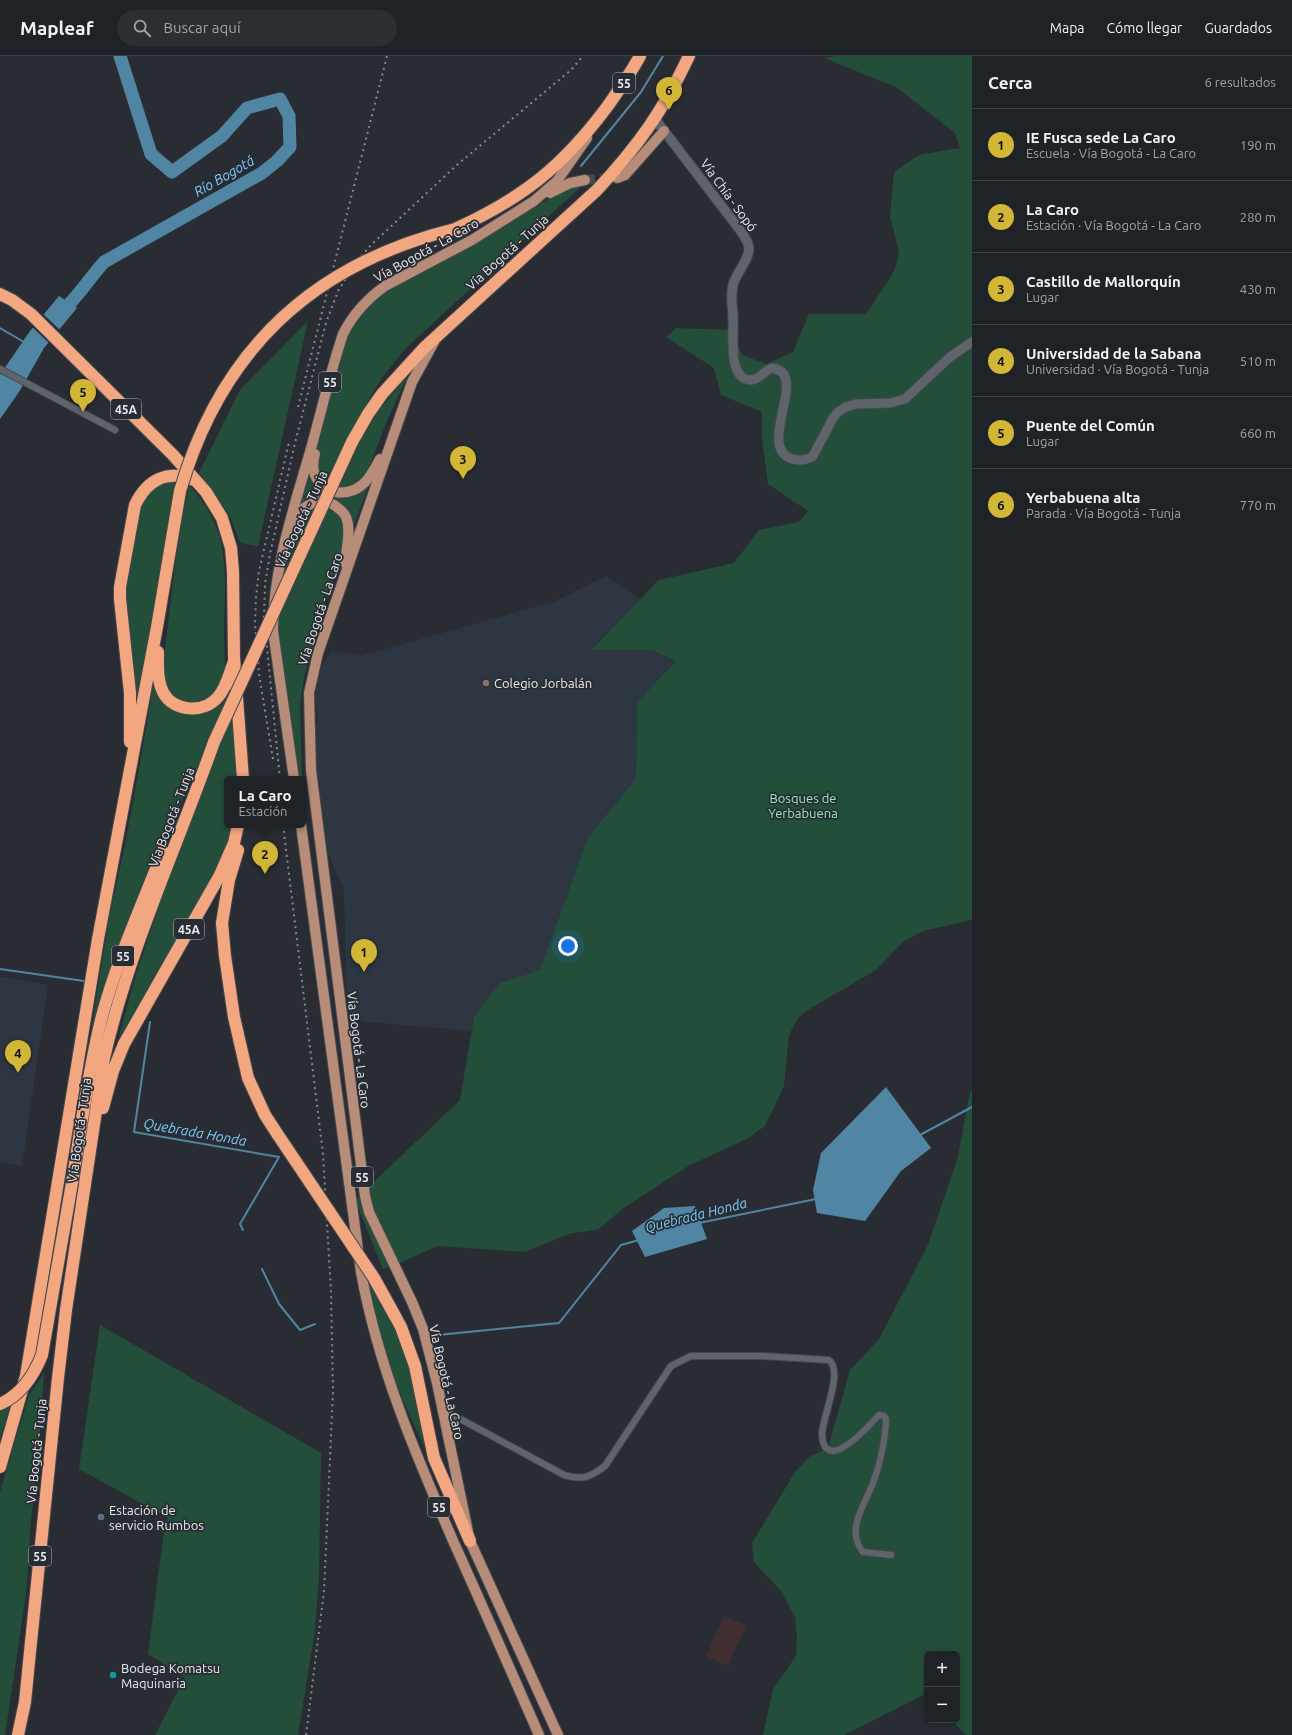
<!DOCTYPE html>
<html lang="es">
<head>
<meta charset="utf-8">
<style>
  :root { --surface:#1f2226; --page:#2c2f32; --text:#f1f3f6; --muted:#a1a4a7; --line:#3c3f43; --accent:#d2b635 }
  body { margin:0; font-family:Ubuntu,sans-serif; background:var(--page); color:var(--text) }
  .controls { position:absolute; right:12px; bottom:12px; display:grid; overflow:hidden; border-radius:6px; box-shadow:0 2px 6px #0003 }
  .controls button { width:36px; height:36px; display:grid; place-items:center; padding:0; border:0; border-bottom:1px solid var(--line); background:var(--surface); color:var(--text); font:20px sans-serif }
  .you { position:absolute; left:568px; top:890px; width:14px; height:14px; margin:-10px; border:3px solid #fff; border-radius:50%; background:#1a73e8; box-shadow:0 0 0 6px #1a73e833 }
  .badge { display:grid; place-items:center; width:26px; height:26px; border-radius:50%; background:var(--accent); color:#111; font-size:13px; font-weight:700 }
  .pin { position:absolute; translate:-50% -33px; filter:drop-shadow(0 1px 2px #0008) }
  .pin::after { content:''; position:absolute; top:21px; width:14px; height:12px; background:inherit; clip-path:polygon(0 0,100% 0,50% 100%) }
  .popup { position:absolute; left:224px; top:720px; width:82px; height:52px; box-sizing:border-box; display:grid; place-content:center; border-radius:6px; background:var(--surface); filter:drop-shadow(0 1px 3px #0005); font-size:13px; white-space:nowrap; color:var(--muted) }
  .popup b { font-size:15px; color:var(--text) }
  .popup::after { content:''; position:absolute; left:50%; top:100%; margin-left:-8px; border:8px solid transparent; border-top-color:var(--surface) }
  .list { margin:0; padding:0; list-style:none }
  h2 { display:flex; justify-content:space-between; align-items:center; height:52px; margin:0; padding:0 16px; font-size:17px }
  h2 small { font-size:13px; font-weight:400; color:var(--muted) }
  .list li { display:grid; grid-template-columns:26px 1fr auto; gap:12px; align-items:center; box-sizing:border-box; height:72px; padding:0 16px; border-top:1px solid var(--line) }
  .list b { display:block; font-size:15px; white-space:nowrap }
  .list p { margin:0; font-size:13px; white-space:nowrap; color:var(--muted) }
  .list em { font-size:13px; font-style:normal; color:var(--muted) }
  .icon { flex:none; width:22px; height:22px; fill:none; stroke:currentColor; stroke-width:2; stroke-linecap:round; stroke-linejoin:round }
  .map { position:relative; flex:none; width:972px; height:1679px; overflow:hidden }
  header { display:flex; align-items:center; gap:24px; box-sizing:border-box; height:56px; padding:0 20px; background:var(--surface); border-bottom:1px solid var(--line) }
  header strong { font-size:19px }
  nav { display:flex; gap:22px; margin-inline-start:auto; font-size:14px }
  .search { width:280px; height:36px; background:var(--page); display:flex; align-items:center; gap:10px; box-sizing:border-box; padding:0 14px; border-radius:22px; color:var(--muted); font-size:15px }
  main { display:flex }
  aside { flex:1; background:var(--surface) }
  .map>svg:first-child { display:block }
  .built { fill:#2e3642 }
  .industrial { fill:#422e30 }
  .green { fill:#234e3a }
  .water { fill:#5185a4 }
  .pier { fill:#292d33 }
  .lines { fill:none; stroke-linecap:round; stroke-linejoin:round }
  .stream { stroke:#5185a4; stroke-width:2 }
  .river { stroke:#5185a4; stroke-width:13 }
  .primary-tunnel { stroke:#464a4f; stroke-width:10; stroke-dasharray:10 5; stroke-linecap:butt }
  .street-casing { stroke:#45484e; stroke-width:8 }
  .secondary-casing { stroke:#45484e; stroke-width:11 }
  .primary-casing { stroke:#45484e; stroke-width:12 }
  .highway-casing { stroke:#45484e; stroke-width:14 }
  .street { stroke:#5f646b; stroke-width:6 }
  .secondary { stroke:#5f646b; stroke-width:9 }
  .primary { stroke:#b78c78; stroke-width:10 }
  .highway { stroke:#f2a780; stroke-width:12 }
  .rail { stroke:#86898f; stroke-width:2; stroke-dasharray:2 4; stroke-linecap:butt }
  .highway-bridge-casing { stroke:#45484e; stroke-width:14; stroke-linecap:butt }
  .highway-bridge { stroke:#f2a780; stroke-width:12 }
  .education-dot { fill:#8d6e63; stroke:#292d33; stroke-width:1.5 }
  .service-dot { fill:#5c6f8a; stroke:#292d33; stroke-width:1.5 }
  .culture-dot { fill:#0f9aa8; stroke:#292d33; stroke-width:1.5 }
  .labels { text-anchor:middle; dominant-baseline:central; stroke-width:3.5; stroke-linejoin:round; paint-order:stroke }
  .shield { fill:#292d33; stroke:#afb2b7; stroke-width:1 }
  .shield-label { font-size:12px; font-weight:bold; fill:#e8ebef }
  .street-label { font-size:13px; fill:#e8ebef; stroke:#292d33 }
  .poi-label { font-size:13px; fill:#e8ebef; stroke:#292d33; text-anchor:start }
  .park-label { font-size:13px; fill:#93e9be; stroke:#292d33 }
  .water-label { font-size:14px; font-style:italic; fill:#7bcbfa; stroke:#292d33 }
</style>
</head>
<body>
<header>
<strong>Mapleaf</strong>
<div class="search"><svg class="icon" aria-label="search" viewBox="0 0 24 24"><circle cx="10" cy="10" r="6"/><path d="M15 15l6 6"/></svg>Buscar aquí</div>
<nav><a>Mapa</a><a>Cómo llegar</a><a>Guardados</a></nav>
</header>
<main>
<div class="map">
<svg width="972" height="1679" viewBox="0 0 972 1679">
  <rect width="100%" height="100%" fill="#292d33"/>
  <g class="built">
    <path d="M606,520L640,543L591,594H651L676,605L637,646L636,723L588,781L540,914L500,927L482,949L474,961L471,975L347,964L344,834L328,797L321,759L314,680L318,662L315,641L320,613L331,595L361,600L556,545Z"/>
    <path d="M0,920L48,929L22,1110L0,1106Z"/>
  </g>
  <path class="industrial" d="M724,1560L746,1569L728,1610L706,1600Z"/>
  <g class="green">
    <path d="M837,0H972V864L923,875L904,885L876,914L806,955L798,962L789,979L784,1030L780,1039L765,1070L747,1083L690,1109L622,1153L599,1173L568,1178L525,1196L437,1190L398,1208L383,1213L355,1144L460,1044L474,961L482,949L500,927L540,914L588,781L636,723L637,646L676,605L651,594H591L659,524L734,507L759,474L799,466L808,455L768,428L762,383V356L721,339L714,312L666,281L676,272L731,274L742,299L767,308L793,296L809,258H866L890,222L896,210L899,196L890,160L894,116L919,99L960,92L955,77L896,31L824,2Z"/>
    <path d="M587,125L405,293L381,323L356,366L325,426C310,409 320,380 325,360C331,336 342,283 355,265C384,224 442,205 484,182C518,162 550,139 587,125Z"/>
    <path d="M308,265L258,490L240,487L230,460L199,417L240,334Z"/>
    <path d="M408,319L386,367L367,416L358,429L348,433L338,432L360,386L378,355Z"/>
    <path d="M308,414L346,441L362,435L370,427L351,476C351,470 351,462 349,457C348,453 342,449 338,446C324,437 311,440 299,450Z"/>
    <path d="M179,424L139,660L126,545V531L140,448L156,428Z"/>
    <path d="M189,429C232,476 225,516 224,575C224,586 226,611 224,621C219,643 185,659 170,638C166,632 164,624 162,618L179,477Z"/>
    <path d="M311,451C339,452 346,455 344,485L304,621L300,651L302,723H299L278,570V537L286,502L298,465Z"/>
    <path d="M155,618C155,624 155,633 158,639C167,663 206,663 222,648C227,643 228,634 231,628L236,723H227V769H232L224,796L215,815L118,984L135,922L172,811L217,698L206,693L162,787L140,846L82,1032L109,862L125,789L141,702Z"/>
    <path d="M972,1034V1679H966L952,1664H957V1598H927V1637L844,1679H763L773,1633L796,1600L797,1580L795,1561L781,1535L754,1506L752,1487L795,1416L809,1401L828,1392L850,1314L879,1283L928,1189L958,1101L970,1036Z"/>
    <path d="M366,1223C376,1237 386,1252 394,1267C413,1308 417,1354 427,1397L403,1345L382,1290Z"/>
    <path d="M100,1269L321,1397L319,1521L315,1574L298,1679H155L185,1621L148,1598L165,1467L168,1462L79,1413Z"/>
    <path d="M44,1317L39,1391L31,1465L26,1538L5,1679H0V1436L29,1339Z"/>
    <path d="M11,1348L0,1383V1353Z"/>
  </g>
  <g class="water">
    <path d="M59,240L77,252L44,292L19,336L0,363V319L30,275Z"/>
    <path d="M886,1031L931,1092L901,1115L865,1165L817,1157L813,1134L821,1097Z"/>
    <path d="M695,1150L707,1183L645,1201L632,1175L664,1152Z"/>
  </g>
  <path class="pier" d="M42,257L61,275L49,287L31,270Z"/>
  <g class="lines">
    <g class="stream">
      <path d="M581,110L641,36L663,0"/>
      <path d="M0,272L24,286"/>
      <path d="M0,913L84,925"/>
      <path d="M150,966L134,1076L279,1101L240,1168L243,1174"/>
      <path d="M920,1079L972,1051"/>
      <path d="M699,1167L816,1143"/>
      <path d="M262,1213L279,1248L300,1274L315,1268"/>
      <path d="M438,1279L559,1267L621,1189L639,1184"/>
    </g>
    <path class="river" d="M57,260C75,245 88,224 104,206L262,117L277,105L290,91L289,60L280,43L247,52L222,80L172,116L151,98L120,0"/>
    <path class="primary-tunnel" d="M585,124L611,122"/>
    <g class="street-casing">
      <g id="street">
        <path d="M0,313L115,374"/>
        <path d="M442,1353L564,1419C583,1424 589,1422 605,1410L671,1310L691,1300H761L829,1304C844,1316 822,1361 822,1379C822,1383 823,1387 825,1391C828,1393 829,1395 833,1395C847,1394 870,1369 879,1359L884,1360L886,1363C886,1380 880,1408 874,1424C867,1446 844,1473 863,1496L891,1499"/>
      </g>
    </g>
    <g class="secondary-casing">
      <path id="secondary" d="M655,63L740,174C744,180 749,186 749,193C748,207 736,216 733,229C730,241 733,251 733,263C734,278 727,324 751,324C760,324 764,314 772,312C811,317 755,391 792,403C800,405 807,404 813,400L833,362L838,356L846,351L856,348L890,347L905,343L950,301L972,286"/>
    </g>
    <g class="primary-casing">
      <g id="primary">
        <path d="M617,122L625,119L664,75"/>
        <path d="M550,137L570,127L585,124"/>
        <path d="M434,286L412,326L318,597L309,637L311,714L365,1140L369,1156L412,1246L423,1273L437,1327L470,1485L558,1679"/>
        <path d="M315,398C313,405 312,412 315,419C323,439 347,441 362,429C370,423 375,412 380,403"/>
        <path d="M294,466C302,448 322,438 338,452C342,455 346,459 347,464C351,476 346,494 345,507"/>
        <path d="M294,723L273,575C273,513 293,455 310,396C321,357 330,317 343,278C353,258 367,243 385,230L472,184L534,145L557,125L587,82"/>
        <path d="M301,769L361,1216C378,1311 416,1399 454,1487C483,1551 511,1615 539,1679"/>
      </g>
    </g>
    <g class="highway-casing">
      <g id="highway">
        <path d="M455,173C523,142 562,111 607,51C619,34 630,18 640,0"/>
        <path d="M0,238L12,244L31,258L173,399L206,436L222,462L231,492L233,515L234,601L243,723"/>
        <path d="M352,386L368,358L382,338L424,292L597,134C638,90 663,55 689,0"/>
        <path d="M158,596C158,609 157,624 163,636C173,656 204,658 218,641C226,632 229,619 233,608"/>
        <path d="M130,686V637L120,543V531L135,449C147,424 167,413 194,424"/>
        <path d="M238,794L229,824L222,867L225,900L234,961L248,1022L265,1059L278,1079"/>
        <path d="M103,1052L113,1015L124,988L220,819L234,787L238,769"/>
        <path d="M72,1127C81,1072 88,1015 102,960C117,904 142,849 163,795"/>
        <path d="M395,1260L401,1271L415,1310L434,1402L470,1485"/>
        <path d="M0,1411L26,1320L98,883L157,571L180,435"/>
        <path d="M18,1679L25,1646L30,1596L58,1322L66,1254L104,1002C129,893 177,791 214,686"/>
      </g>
    </g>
    <use href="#street" class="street"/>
    <use href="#secondary" class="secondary"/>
    <use href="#primary" class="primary"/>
    <use href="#highway" class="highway"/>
    <g class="rail">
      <path d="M298,351L387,0"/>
      <path d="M273,703L259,618L255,567L256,542L259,515L289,386"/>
      <path d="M280,723L264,561L265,528L270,498L295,387L326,267L338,235L357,205L371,189L458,108L571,14L583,0"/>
      <path d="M283,769L323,1098L331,1236L333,1336L324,1535L306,1679"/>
    </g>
    <g class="highway-bridge-casing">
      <g id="highway-bridge">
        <path d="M180,435C221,294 312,208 455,173"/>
        <path d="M214,686L352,386"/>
        <path d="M278,1079L374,1222L395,1260"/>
        <path d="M0,1348C21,1339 34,1319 42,1299L72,1127"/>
      </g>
    </g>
    <use href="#highway-bridge" class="highway-bridge"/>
  </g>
  <circle class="education-dot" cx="486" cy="627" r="4"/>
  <circle class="service-dot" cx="101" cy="1461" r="4"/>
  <circle class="culture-dot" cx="113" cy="1619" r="4"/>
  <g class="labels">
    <g class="shield">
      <rect x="613" y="17" width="22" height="20" rx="3"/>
      <rect x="319" y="316" width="22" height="20" rx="3"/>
      <rect x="111" y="343" width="30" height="20" rx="3"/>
      <rect x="174" y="863" width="30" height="20" rx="3"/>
      <rect x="112" y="890" width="22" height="20" rx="3"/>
      <rect x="351" y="1111" width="22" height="20" rx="3"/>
      <rect x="428" y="1441" width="22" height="20" rx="3"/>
      <rect x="29" y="1490" width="22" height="20" rx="3"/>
    </g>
    <g class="shield-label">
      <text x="624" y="27">55</text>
      <text x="330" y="326">55</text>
      <text x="126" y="353">45A</text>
      <text x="189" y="873">45A</text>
      <text x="123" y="900">55</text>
      <text x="362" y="1121">55</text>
      <text x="439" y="1451">55</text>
      <text x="40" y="1500">55</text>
    </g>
    <g class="street-label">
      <text transform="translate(729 139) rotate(54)">Vía Chía - Sopó</text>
      <text transform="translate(426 194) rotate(-29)">Vía Bogotá - La Caro</text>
      <text transform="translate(507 196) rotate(-42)">Vía Bogotá - Tunja</text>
      <text transform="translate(301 463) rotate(-65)">Vía Bogotá - Tunja</text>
      <text transform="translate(320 553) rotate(-72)">Vía Bogotá - La Caro</text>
      <text transform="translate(171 761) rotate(-69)">Vía Bogotá - Tunja</text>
      <text transform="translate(359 994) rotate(83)">Vía Bogotá - La Caro</text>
      <text transform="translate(79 1074) rotate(-82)">Vía Bogotá - Tunja</text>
      <text transform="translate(447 1326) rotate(77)">Vía Bogotá - La Caro</text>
      <text transform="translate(36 1395) rotate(-84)">Vía Bogotá - Tunja</text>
    </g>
    <g class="poi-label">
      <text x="494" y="627">Colegio Jorbalán</text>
      <text x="109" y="1454">Estación de<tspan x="109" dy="15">servicio Rumbos</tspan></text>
      <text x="121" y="1612">Bodega Komatsu<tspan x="121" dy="15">Maquinaria</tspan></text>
    </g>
    <g class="park-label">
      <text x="803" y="742">Bosques de<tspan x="803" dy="15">Yerbabuena</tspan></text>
    </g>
    <g class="water-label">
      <text transform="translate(224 120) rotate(-30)">Río Bogotá</text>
      <text transform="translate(195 1076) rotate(10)">Quebrada Honda</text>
      <text transform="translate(696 1159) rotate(-14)">Quebrada Honda</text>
    </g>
  </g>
</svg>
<div class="controls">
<button>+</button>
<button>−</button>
</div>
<div class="you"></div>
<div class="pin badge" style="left:364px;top:916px">1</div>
<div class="pin badge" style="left:265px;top:818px">2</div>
<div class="popup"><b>La Caro</b>Estación</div>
<div class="pin badge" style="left:463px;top:423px">3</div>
<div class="pin badge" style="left:18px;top:1017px">4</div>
<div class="pin badge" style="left:83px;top:356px">5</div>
<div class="pin badge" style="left:669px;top:54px">6</div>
</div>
<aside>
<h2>Cerca<small>6 resultados</small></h2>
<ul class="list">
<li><span class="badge">1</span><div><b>IE Fusca sede La Caro</b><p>Escuela · Vía Bogotá - La Caro</p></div><em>190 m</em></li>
<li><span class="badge">2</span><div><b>La Caro</b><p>Estación · Vía Bogotá - La Caro</p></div><em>280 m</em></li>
<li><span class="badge">3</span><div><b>Castillo de Mallorquín</b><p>Lugar</p></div><em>430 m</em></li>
<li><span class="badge">4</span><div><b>Universidad de la Sabana</b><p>Universidad · Vía Bogotá - Tunja</p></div><em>510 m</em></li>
<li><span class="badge">5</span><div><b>Puente del Común</b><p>Lugar</p></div><em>660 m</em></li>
<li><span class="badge">6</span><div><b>Yerbabuena alta</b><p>Parada · Vía Bogotá - Tunja</p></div><em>770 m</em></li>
</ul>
</aside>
</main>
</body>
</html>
